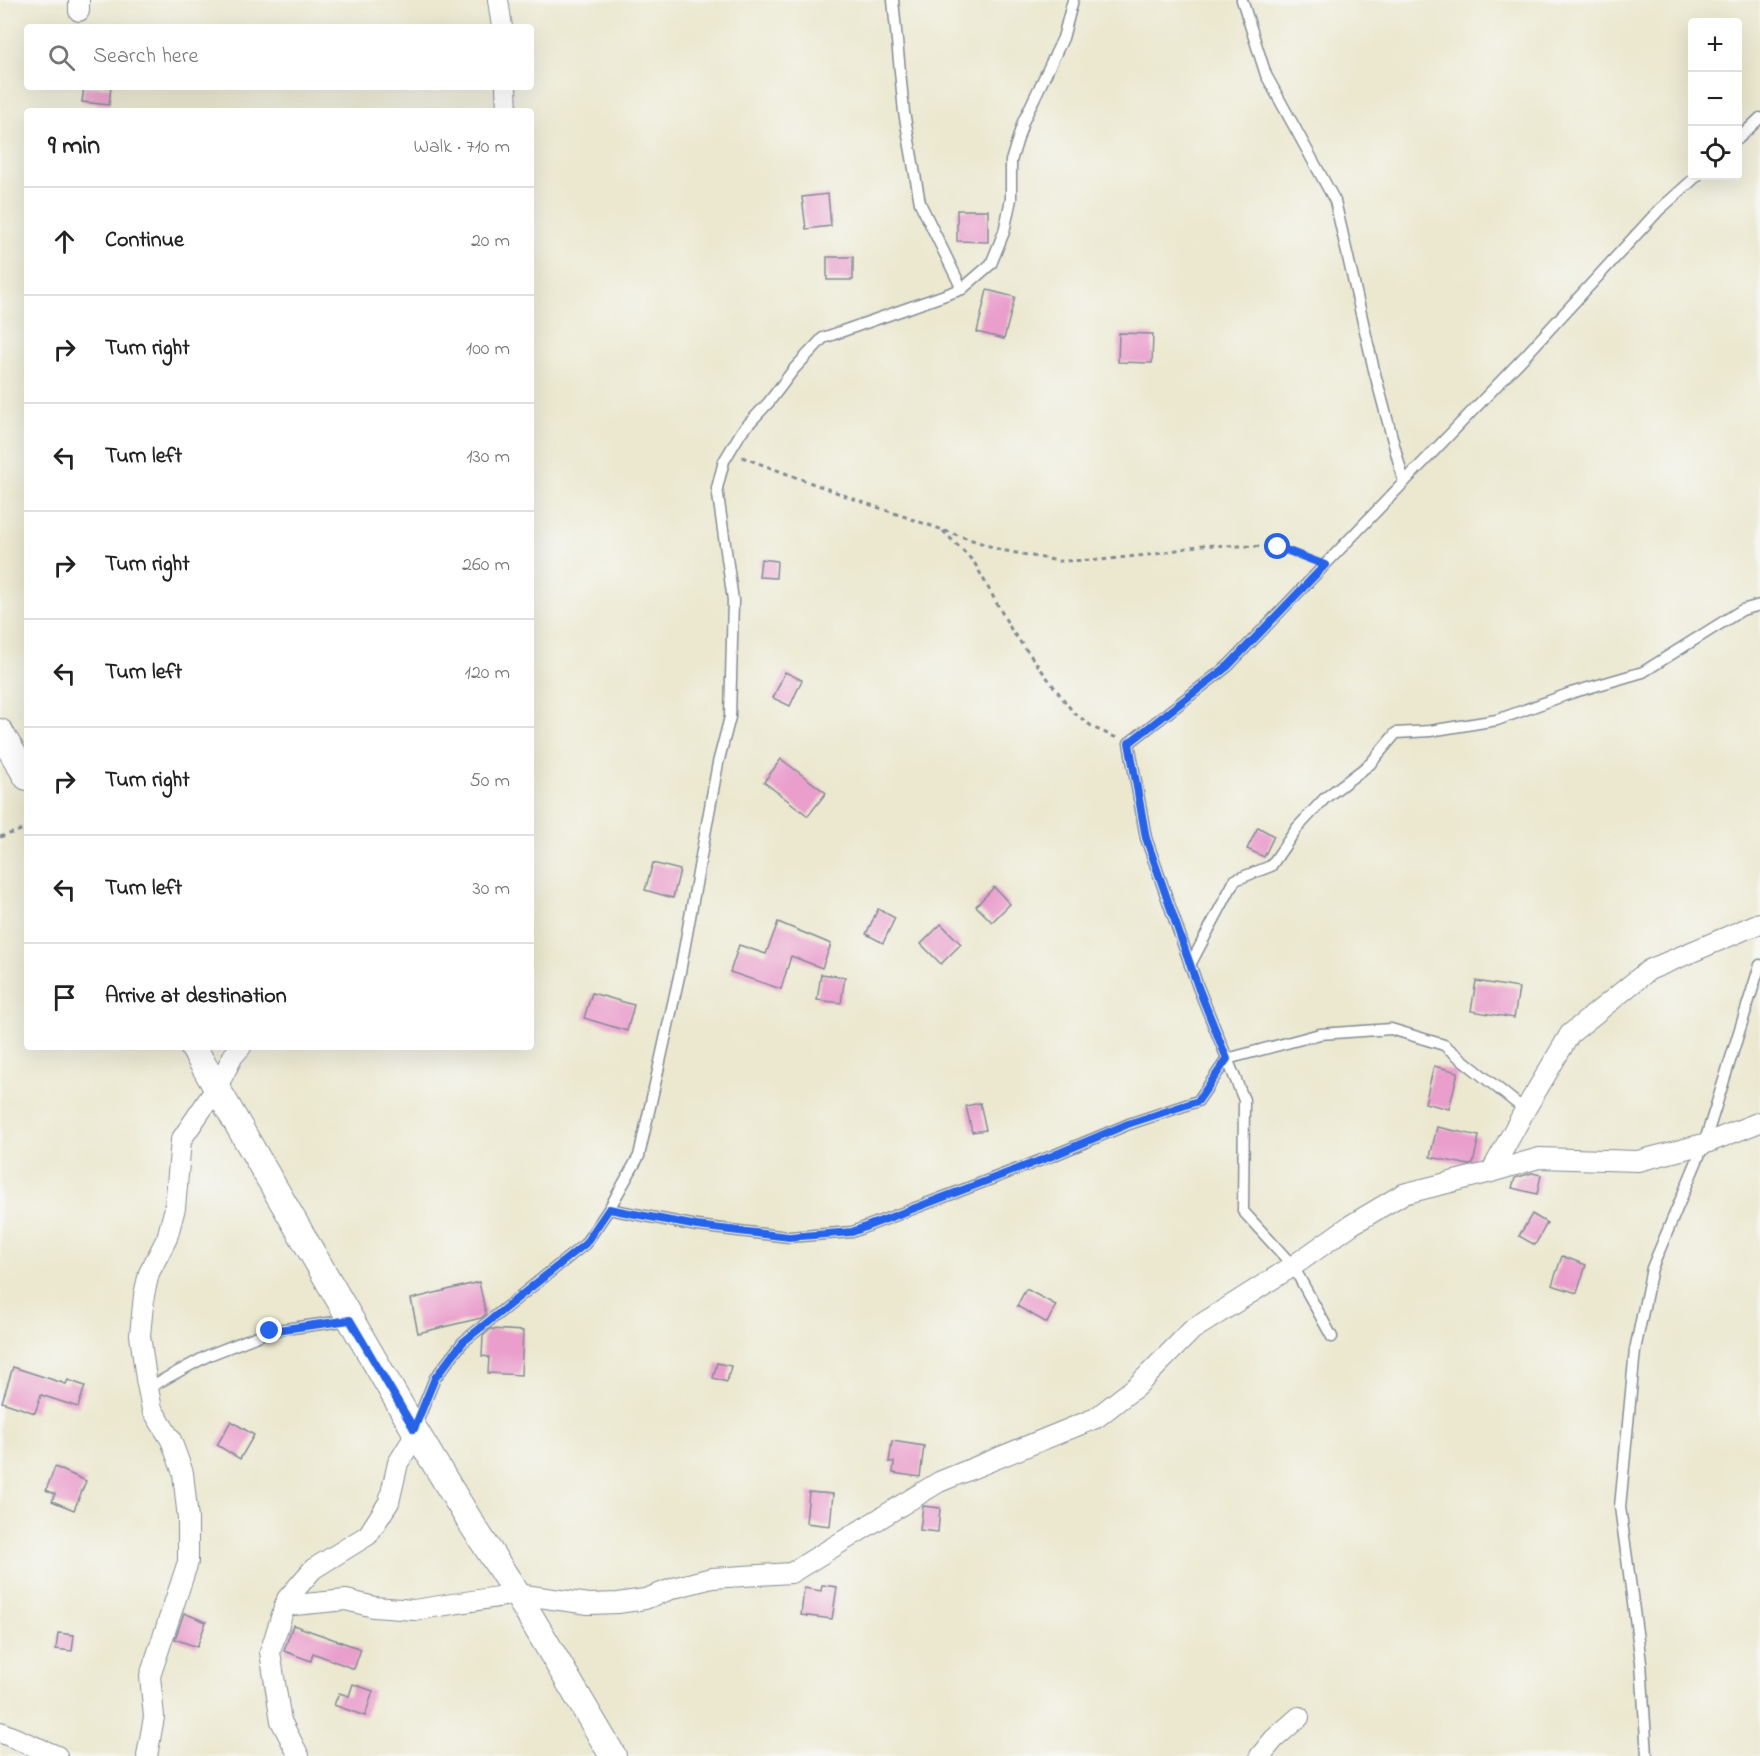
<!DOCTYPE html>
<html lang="en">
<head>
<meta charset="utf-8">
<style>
  :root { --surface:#fff; --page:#f6f6f6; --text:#222; --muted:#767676; --line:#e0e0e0 }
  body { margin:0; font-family:"Indie Flower",sans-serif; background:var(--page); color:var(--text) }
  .controls { position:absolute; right:18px; top:18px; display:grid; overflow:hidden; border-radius:6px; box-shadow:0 6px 24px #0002 }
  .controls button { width:54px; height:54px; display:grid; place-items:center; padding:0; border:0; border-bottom:2px solid var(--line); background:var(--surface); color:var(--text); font:30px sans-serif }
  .stop { position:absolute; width:18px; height:18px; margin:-14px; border:4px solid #2563eb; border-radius:50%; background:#fff }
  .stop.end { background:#2563eb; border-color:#fff; box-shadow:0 2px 6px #0008 }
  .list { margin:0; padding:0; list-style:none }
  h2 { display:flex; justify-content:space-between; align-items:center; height:78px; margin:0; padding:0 24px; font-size:26px }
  h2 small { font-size:20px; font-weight:400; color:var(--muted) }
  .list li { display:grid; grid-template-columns:39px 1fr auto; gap:18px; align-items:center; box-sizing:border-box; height:108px; padding:0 24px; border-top:2px solid var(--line) }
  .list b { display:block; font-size:22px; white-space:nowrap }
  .list em { font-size:20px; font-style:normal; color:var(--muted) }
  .icon { flex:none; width:33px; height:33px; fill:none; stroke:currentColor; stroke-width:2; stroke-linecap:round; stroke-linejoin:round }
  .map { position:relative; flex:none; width:1760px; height:1756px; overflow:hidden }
  .search { position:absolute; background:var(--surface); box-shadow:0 6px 24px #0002; left:24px; top:24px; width:510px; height:66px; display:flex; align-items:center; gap:15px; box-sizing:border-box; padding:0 21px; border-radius:6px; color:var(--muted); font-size:22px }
  .panel { position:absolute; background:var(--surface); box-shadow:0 6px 24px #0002; left:24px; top:108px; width:510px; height:942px; border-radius:6px }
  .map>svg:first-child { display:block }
  .building { fill:#ea9ecc }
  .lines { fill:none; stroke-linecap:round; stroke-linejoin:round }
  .service-casing { stroke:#838c96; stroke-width:13 }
  .minor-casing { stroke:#838c96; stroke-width:22 }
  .tertiary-casing { stroke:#838c96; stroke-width:28 }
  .path { stroke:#838c96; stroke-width:3; stroke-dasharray:4.5 4.5; stroke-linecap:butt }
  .service { stroke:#fff; stroke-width:10 }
  .minor { stroke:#fff; stroke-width:20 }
  .tertiary { stroke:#fff; stroke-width:26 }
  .route { stroke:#2563eb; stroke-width:8 }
</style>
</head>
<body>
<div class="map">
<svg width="1760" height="1756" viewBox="0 0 1760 1756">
  <rect width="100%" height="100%" fill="#f6f6f2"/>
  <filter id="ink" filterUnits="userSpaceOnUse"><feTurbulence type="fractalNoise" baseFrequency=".0167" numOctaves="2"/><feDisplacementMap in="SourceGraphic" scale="12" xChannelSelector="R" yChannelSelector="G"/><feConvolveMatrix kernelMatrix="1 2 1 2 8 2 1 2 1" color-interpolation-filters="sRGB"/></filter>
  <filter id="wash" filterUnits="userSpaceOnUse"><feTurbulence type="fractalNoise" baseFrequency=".008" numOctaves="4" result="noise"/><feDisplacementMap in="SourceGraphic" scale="24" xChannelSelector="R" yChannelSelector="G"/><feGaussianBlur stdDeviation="1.35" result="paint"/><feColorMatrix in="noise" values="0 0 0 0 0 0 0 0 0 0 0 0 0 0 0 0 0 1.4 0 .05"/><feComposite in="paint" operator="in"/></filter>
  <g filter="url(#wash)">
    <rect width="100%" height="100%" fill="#ebe8cf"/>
    <g id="blocks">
      <g class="building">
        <path d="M84,87H111L109,105L82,102Z"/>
        <path d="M828,194L831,226L806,229L802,197Z"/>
        <path d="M957,210H988V242L957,241Z"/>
        <rect x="827" y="257" width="26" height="23"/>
        <path d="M987,290L1015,297L1004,339L977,332Z"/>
        <path d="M1119,333L1153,334L1152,363L1118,362Z"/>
        <path d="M761,559L777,561L776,578L759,577Z"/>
        <path d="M785,672L802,680L790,706L773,698Z"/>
        <path d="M781,759L826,793L808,816L764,782Z"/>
        <path d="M1258,827L1274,836L1264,857L1247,849Z"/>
        <path d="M653,863L680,870L673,898L645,890Z"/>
        <path d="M994,887L1010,904L992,922L976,906Z"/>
        <path d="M878,909L895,918L883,943L866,934Z"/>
        <path d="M778,922L831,944L822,968L791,956L781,989L730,972L739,945L766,954Z"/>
        <path d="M941,924L961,944L941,964L921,944Z"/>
        <path d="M821,974L845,977L841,1003L817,1000Z"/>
        <path d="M1476,981L1519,988L1514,1018L1471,1011Z"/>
        <path d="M592,993L634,1005L627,1031L584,1018Z"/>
        <path d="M1434,1066L1458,1072L1449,1109L1425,1103Z"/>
        <path d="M980,1103L986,1130L972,1132L966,1106Z"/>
        <path d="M1437,1127L1479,1136L1473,1164L1469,1165L1430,1157Z"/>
        <path d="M1532,1173L1541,1175L1537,1194L1512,1188L1515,1178Z"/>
        <path d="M1532,1214L1547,1223L1535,1245L1519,1236Z"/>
        <path d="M1562,1256L1586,1265L1577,1293L1552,1285Z"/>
        <path d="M479,1282L486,1314L481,1318L418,1333L411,1299Z"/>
        <path d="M1026,1289L1056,1305L1047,1323L1017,1306Z"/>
        <path d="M491,1329L523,1331L521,1375L488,1373L489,1357L482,1356L483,1336Z"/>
        <path d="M717,1363L731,1366L727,1382L713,1378Z"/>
        <path d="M13,1367L66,1384L68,1380L85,1386L78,1407L41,1395L35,1413L2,1402Z"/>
        <path d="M231,1421L254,1435L240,1459L217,1445Z"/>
        <path d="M892,1441L924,1446L920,1477L893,1473L894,1462H889Z"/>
        <path d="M55,1467L86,1481L74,1510L52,1501L55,1494L46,1490Z"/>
        <path d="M809,1492L833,1494L830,1526L806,1523Z"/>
        <path d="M923,1506L940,1508L938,1532L920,1530Z"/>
        <path d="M822,1585L837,1587L832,1619L801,1615L804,1588L821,1591Z"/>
        <path d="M184,1613L206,1622L197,1647L175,1639Z"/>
        <path d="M293,1625L361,1649L354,1669L313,1653L311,1661L284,1651Z"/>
        <path d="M58,1633L74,1635L72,1651L56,1649Z"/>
        <path d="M353,1684L373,1691L365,1716L334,1705L339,1693L349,1696Z"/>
      </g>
    </g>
  </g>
  <g filter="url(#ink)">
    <use href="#blocks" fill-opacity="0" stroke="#838c96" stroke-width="1.5"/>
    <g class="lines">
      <g class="service-casing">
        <g id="service">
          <path d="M893,0L904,112L920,203L962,289"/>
          <path d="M1242,0L1266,75L1335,201L1374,370L1404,482"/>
          <path d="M1738,139L1760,118"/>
          <path d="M1190,965L1235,880L1271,866L1297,828L1325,798L1370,764L1396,733L1430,731L1497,720L1571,693L1643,672L1742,610L1760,605"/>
          <path d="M609,1209L697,1226L789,1237L852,1232L1052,1156L1129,1124L1198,1101L1227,1059L1320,1034L1391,1029L1444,1045L1525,1110"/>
          <path d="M1332,1337L1293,1266L1243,1211L1244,1100L1198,987L1146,838L1129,743L1228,666L1525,356L1658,211L1697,176"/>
          <path d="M148,1388L209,1355L270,1331L350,1320"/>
          <path d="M415,1427L435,1378L463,1342L585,1244L609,1209L639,1156L680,972L718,763L730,717L733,600L717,488L724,461L742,431L769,402L794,369L823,338L962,289L991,264L1004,232L1011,199V161L1023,122L1063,38L1073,0"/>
          <path d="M1647,1756L1641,1662L1620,1507L1635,1350L1652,1268L1704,1144L1760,965"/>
        </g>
      </g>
      <g class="minor-casing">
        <g id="minor">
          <path d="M79,0V11"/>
          <path d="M498,0L502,27"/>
          <path d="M506,87L507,111"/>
          <path d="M1491,1172L1539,1158L1638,1161L1704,1144L1760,1122"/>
          <path d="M284,1606L346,1600L374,1607L414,1610L517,1594L589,1604L618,1603L645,1599L677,1587L712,1578L791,1573L939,1482L1096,1418L1137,1386L1192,1330L1293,1266L1351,1225L1403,1194L1491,1172L1525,1110L1570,1034L1649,970L1760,923"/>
          <path d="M0,1732L57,1756"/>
          <path d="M147,1756L154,1717L150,1676L188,1562V1519L183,1473L171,1440L152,1409L146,1379L140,1335L144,1295L149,1273L167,1238L175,1208L181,1140L217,1087L233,1056L241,1047"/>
          <path d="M299,1756L281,1721L270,1652L287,1599L313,1569L368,1535L389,1502L398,1463L411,1442L414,1429"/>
          <path d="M1260,1756L1274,1739L1299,1717"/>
        </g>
      </g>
      <g class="tertiary-casing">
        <g id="tertiary">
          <path d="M0,732L27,777"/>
          <path d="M193,1047L414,1429L471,1523L517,1594L613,1756"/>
        </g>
      </g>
      <g class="path">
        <path d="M742,457L865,503L1001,550L1058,561L1100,560L1156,554L1202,545L1278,547L1312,560"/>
        <path d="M943,531L974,562L1012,631L1073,712L1094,728L1117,738"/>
        <path d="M0,837L27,828"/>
      </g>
      <use href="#service" class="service"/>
      <use href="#minor" class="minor"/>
      <use href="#tertiary" class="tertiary"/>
    </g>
  </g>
  <g class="lines" filter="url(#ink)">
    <path class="route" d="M270,1331L350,1320L414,1429L435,1378L463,1342L585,1244L609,1209L697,1226L789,1237L852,1232L1052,1156L1128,1124L1198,1101L1227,1059L1198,987L1146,838L1129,743L1228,666L1325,565L1278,547"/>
  </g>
</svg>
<div class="controls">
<button>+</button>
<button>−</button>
<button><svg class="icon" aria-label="locate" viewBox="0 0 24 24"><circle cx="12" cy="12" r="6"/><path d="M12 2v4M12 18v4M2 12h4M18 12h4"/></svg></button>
</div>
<div class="stop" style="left:1278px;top:547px"></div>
<div class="stop end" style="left:270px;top:1331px"></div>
<div class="search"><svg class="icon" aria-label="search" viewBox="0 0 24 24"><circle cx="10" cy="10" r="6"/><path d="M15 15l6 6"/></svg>Search here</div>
<section class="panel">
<h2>9 min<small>Walk · 710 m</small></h2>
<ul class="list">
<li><svg class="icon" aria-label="ahead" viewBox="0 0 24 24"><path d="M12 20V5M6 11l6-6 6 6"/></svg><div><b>Continue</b></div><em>20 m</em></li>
<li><svg class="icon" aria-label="right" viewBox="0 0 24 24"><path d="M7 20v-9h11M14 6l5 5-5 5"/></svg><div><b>Turn right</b></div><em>100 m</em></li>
<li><svg class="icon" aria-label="left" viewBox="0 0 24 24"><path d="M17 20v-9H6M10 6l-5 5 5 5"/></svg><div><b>Turn left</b></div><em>130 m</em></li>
<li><svg class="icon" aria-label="right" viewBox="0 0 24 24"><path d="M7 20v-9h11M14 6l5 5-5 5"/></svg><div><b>Turn right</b></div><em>260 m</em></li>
<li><svg class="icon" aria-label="left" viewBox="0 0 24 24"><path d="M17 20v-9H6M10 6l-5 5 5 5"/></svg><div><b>Turn left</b></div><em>120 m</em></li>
<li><svg class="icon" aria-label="right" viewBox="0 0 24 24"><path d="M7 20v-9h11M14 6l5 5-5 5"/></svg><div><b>Turn right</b></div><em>50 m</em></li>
<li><svg class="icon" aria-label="left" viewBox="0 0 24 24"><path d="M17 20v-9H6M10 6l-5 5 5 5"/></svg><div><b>Turn left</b></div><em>30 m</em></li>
<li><svg class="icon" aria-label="arrive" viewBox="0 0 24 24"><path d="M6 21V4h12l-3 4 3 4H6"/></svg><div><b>Arrive at destination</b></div></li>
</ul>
</section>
</div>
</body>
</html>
